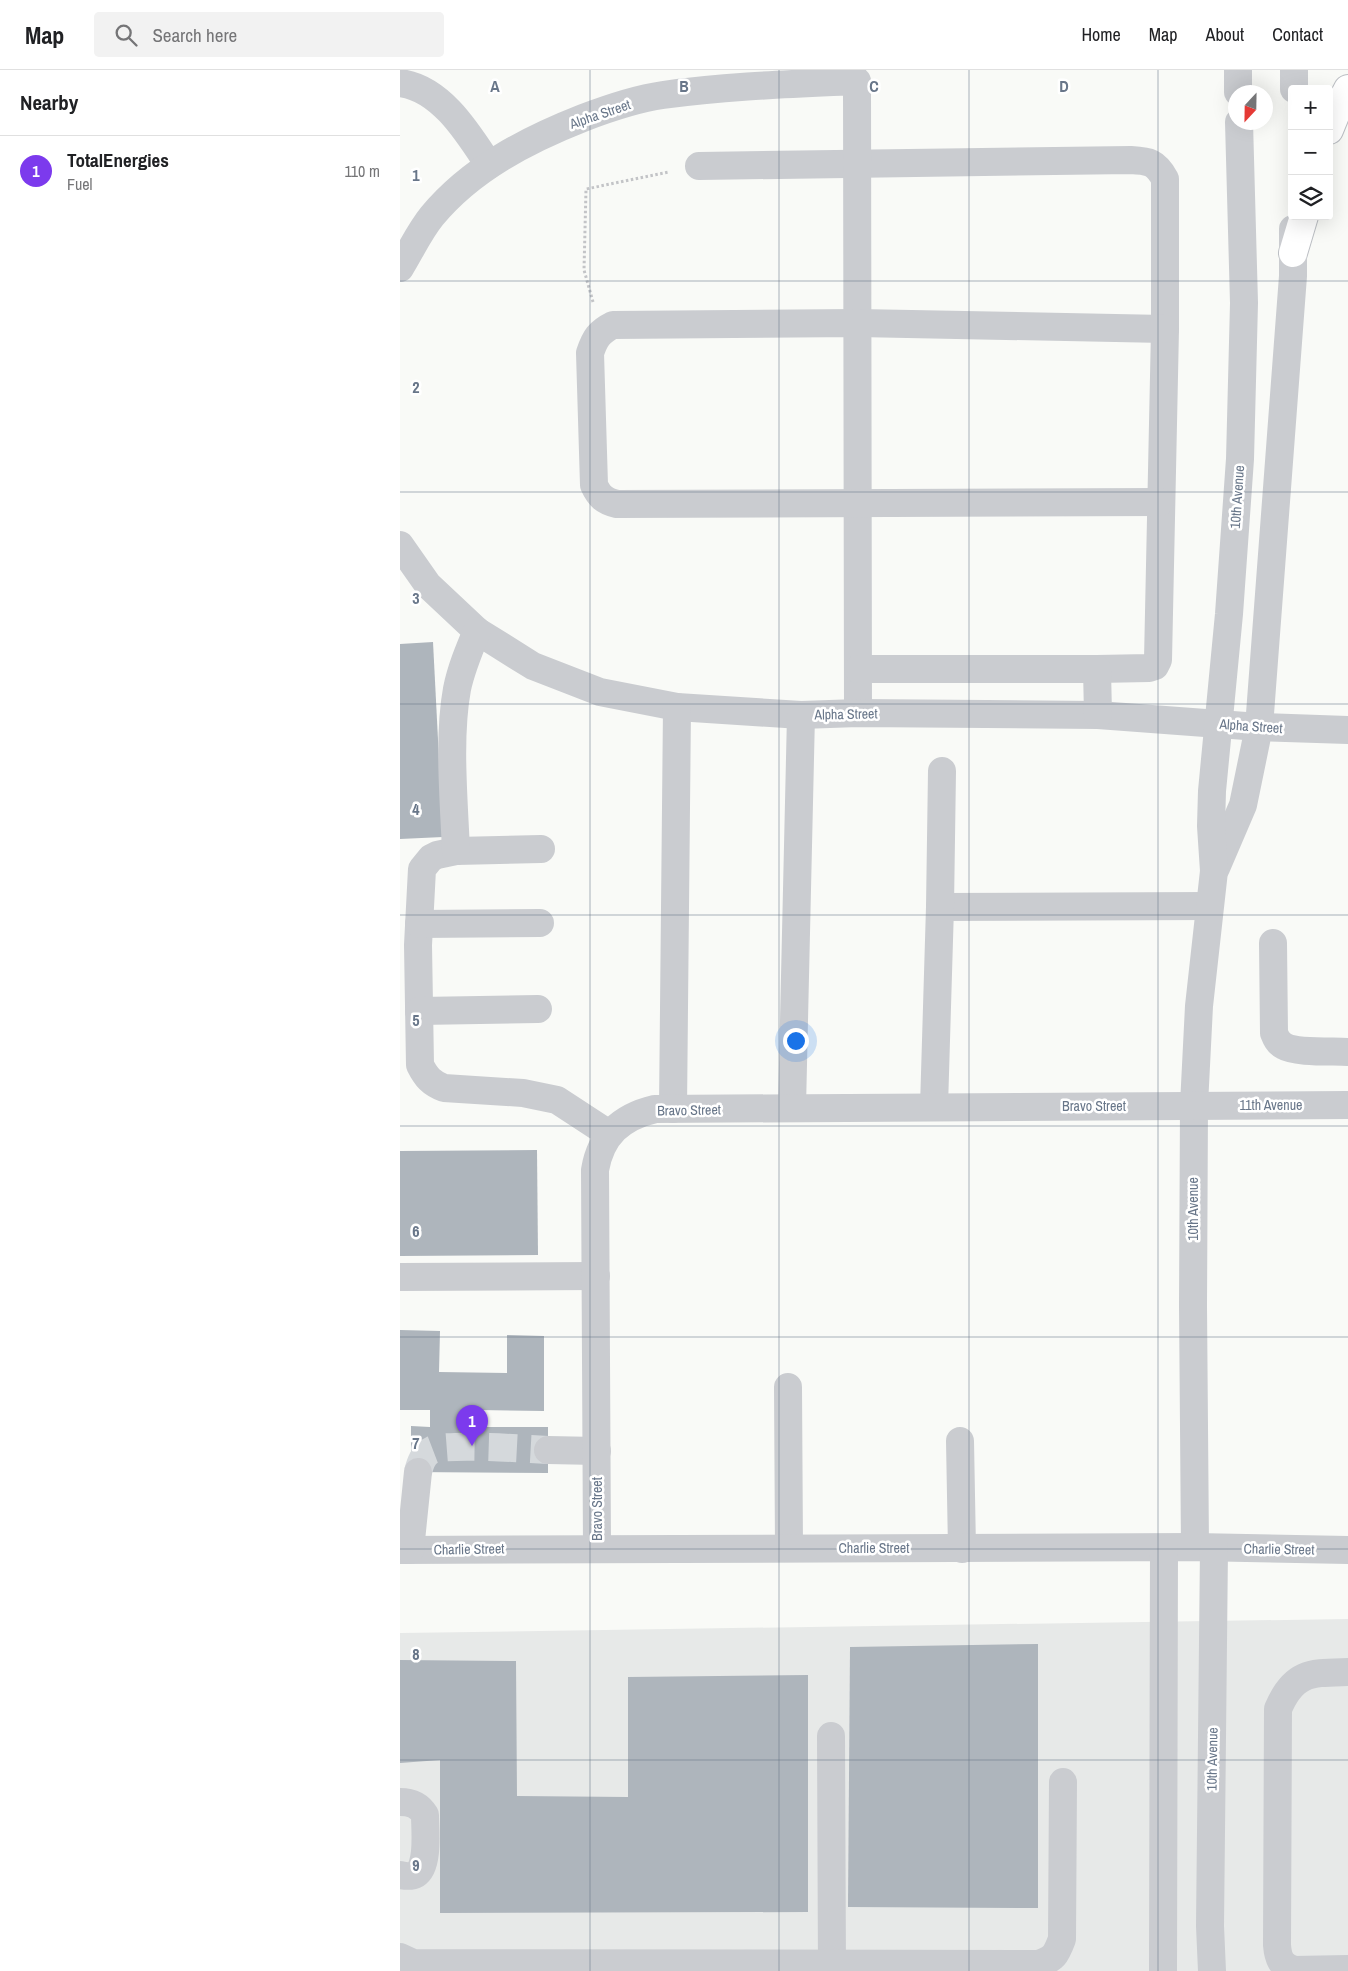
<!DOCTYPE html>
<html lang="en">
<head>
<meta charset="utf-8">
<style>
  :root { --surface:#fff; --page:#f2f2f2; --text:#202124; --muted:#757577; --line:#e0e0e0; --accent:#7c3aed }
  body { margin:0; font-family:"Archivo Narrow",sans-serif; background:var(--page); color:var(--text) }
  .controls { position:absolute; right:15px; top:15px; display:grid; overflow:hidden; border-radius:5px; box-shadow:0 5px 20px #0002 }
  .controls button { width:45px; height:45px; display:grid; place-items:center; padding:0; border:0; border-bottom:1px solid var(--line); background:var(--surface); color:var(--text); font:25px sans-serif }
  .compass { position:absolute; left:828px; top:15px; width:45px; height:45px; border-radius:50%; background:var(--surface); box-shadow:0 5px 20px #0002; rotate:202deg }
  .you { position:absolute; left:395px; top:970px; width:18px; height:18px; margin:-12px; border:4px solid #fff; border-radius:50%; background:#1a73e8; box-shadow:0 0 0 8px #1a73e833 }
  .badge { display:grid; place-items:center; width:32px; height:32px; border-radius:50%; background:var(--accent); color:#fff; font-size:16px; font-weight:700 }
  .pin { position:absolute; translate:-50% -41px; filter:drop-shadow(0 1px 2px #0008) }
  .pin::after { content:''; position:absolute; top:26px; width:18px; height:15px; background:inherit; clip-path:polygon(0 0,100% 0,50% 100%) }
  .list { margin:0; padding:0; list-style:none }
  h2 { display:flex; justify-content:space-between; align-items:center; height:65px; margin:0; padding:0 20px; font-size:21px }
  h2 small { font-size:16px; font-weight:400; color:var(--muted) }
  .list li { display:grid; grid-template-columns:32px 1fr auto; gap:15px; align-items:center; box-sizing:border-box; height:70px; padding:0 20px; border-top:1px solid var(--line) }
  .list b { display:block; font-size:19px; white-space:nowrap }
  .list p { margin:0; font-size:16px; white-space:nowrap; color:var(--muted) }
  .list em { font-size:16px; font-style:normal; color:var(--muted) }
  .icon { flex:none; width:28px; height:28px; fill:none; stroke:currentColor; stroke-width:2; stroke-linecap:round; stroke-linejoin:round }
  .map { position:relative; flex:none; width:948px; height:1901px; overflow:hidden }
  header { display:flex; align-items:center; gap:30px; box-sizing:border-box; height:70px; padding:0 25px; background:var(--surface); border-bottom:1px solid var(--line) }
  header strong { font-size:24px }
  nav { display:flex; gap:28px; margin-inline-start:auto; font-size:18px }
  .search { width:350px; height:45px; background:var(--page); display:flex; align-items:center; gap:12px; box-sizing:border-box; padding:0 18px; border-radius:5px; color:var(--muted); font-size:19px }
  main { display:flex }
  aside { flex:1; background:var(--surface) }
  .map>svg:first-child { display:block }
  .built { fill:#e7e9e8 }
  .building { fill:#aeb5bc }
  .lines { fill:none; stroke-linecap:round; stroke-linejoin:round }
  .minor-tunnel { stroke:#d5d9dc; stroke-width:28; stroke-dasharray:28 14; stroke-linecap:butt }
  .major-casing { stroke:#bcbfc4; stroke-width:30 }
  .path { stroke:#c3c4c7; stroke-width:3; stroke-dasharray:2.5 2.5; stroke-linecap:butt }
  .minor { stroke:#caccd0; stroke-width:28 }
  .major { stroke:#fff; stroke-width:28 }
  .grid { fill:none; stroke:#687689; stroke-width:1; stroke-opacity:0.55 }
  .labels { text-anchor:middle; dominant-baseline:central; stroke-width:5; stroke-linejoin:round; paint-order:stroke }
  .street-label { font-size:14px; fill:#687689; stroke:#fff }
  .grid-label { font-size:16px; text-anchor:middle; font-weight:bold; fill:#687689; stroke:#fff; stroke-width:5; stroke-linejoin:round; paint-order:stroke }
</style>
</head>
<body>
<header>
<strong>Map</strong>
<div class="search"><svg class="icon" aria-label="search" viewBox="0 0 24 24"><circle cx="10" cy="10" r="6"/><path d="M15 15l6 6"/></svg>Search here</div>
<nav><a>Home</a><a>Map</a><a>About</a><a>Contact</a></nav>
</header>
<main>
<aside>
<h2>Nearby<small></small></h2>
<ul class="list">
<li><span class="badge">1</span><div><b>TotalEnergies</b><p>Fuel</p></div><em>110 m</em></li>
</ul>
</aside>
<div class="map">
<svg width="948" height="1901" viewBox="0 0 948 1901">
  <rect width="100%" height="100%" fill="#f9faf7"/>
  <path class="built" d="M948,1549V1901H0V1563Z"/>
  <g class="building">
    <path d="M33,572L43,767L0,769V574Z"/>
    <path d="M137,1080L138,1185L0,1186V1081Z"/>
    <path d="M0,1260L40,1261L39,1302L107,1303V1265L144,1266V1341L79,1340V1357H148V1403L11,1402V1356L30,1357V1340H0Z"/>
    <path d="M638,1574V1838L448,1837L450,1577Z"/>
    <path d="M0,1590L116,1591L117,1726L228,1727V1607L408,1605V1842L40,1843V1690L0,1693Z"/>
  </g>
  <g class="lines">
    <path class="minor-tunnel" d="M18,1402C20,1394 23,1384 32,1380C47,1373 126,1379 148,1380"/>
    <g class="major-casing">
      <g id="major">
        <path d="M929,60L938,38L948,19"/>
        <path d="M893,183L904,146"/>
      </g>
    </g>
    <path class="path" d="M193,232L184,200L186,119L269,102"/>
    <g class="minor">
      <path d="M838,0V22"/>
      <path d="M0,13C41,18 68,63 89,95"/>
      <path d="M894,19V0"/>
      <path d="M299,96L731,90C749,91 756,92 765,109V259L758,590L755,596L749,598L697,599"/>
      <path d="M0,198C10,182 19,162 32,146C71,99 127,70 183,48C209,38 235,29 263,25C327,16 392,14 457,11L458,643"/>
      <path d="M760,432L217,434C204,431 199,426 194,415L190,283C195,268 199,262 213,255L458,253L765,259"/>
      <path d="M0,475L28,515L77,561L133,596L200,622L277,637L401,645L458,643L698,645L859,657L948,660"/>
      <path d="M458,599H697L698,645"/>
      <path d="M141,779L56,781L37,785L31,788L22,799L18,875L20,995C26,1007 31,1013 44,1018L123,1023L157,1030L209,1064"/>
      <path d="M56,781C54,731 48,668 57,619C61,599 69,580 77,561"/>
      <path d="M816,798L843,735L859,657L893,206V159"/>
      <path d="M540,837L809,836"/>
      <path d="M19,854L140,853"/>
      <path d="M873,873L874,963C876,968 878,973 884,976C895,983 934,981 948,982"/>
      <path d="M19,941L138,939"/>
      <path d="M534,1037L540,837L542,701"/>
      <path d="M392,1038L401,645"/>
      <path d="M273,1039L277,637"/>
      <path d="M0,1207L196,1206"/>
      <path d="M388,1317L389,1478"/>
      <path d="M560,1371L562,1479"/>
      <path d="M148,1380L197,1381"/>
      <path d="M795,1477L793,1236L794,1035L799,936L814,801L811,756L812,721L829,544L840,389L844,233L839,52"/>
      <path d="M197,1478L195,1100C201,1065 221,1047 255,1039L948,1035"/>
      <path d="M0,1480L795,1477L948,1480"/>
      <path d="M10,1480L18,1402"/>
      <path d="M948,1602C912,1603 894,1601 878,1639L877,1875C878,1888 881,1896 894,1900L948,1899"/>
      <path d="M431,1666L432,1901"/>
      <path d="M0,1732C11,1732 19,1735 25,1745C25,1759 29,1796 16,1804C11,1807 5,1806 0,1805"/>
      <path d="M0,1887L13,1893L638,1894C654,1889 656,1885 662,1869L663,1712"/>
      <path d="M763,1901L764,1479"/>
      <path d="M812,1901L810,1856L814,1478"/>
    </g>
    <use href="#major" class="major"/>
  </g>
  <path class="grid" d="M190,0V1901M379,0V1901M569,0V1901M758,0V1901M0,211H948M0,422H948M0,634H948M0,845H948M0,1056H948M0,1267H948M0,1479H948M0,1690H948"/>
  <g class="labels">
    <g class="street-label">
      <text transform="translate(200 44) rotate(-19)">Alpha Street</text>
      <text transform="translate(837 427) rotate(-86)">10th Avenue</text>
      <text transform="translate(446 644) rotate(-1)">Alpha Street</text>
      <text transform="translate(851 656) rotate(4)">Alpha Street</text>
      <text x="871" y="1035">11th Avenue</text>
      <text x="694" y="1036">Bravo Street</text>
      <text transform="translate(289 1040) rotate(-1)">Bravo Street</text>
      <text transform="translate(793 1139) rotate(-90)">10th Avenue</text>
      <text transform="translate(197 1439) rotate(-90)">Bravo Street</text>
      <text x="474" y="1478">Charlie Street</text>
      <text transform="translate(69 1479) rotate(-1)">Charlie Street</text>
      <text transform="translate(879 1479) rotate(1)">Charlie Street</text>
      <text transform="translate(812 1689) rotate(-89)">10th Avenue</text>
    </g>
  </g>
  <g class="grid-label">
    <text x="95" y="22">A</text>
    <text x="284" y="22">B</text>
    <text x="474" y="22">C</text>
    <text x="664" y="22">D</text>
    <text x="16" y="111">1</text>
    <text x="16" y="323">2</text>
    <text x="16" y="534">3</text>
    <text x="16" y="745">4</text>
    <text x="16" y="956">5</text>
    <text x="16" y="1167">6</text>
    <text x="16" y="1379">7</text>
    <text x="16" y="1590">8</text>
    <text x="16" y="1801">9</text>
  </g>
</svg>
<div class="controls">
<button>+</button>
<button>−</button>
<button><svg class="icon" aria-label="layers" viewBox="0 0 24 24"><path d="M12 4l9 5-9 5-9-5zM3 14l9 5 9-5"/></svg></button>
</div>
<svg class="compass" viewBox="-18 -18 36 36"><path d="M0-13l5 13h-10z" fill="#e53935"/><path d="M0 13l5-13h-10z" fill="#757577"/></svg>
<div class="you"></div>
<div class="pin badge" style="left:72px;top:1376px">1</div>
</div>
</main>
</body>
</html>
